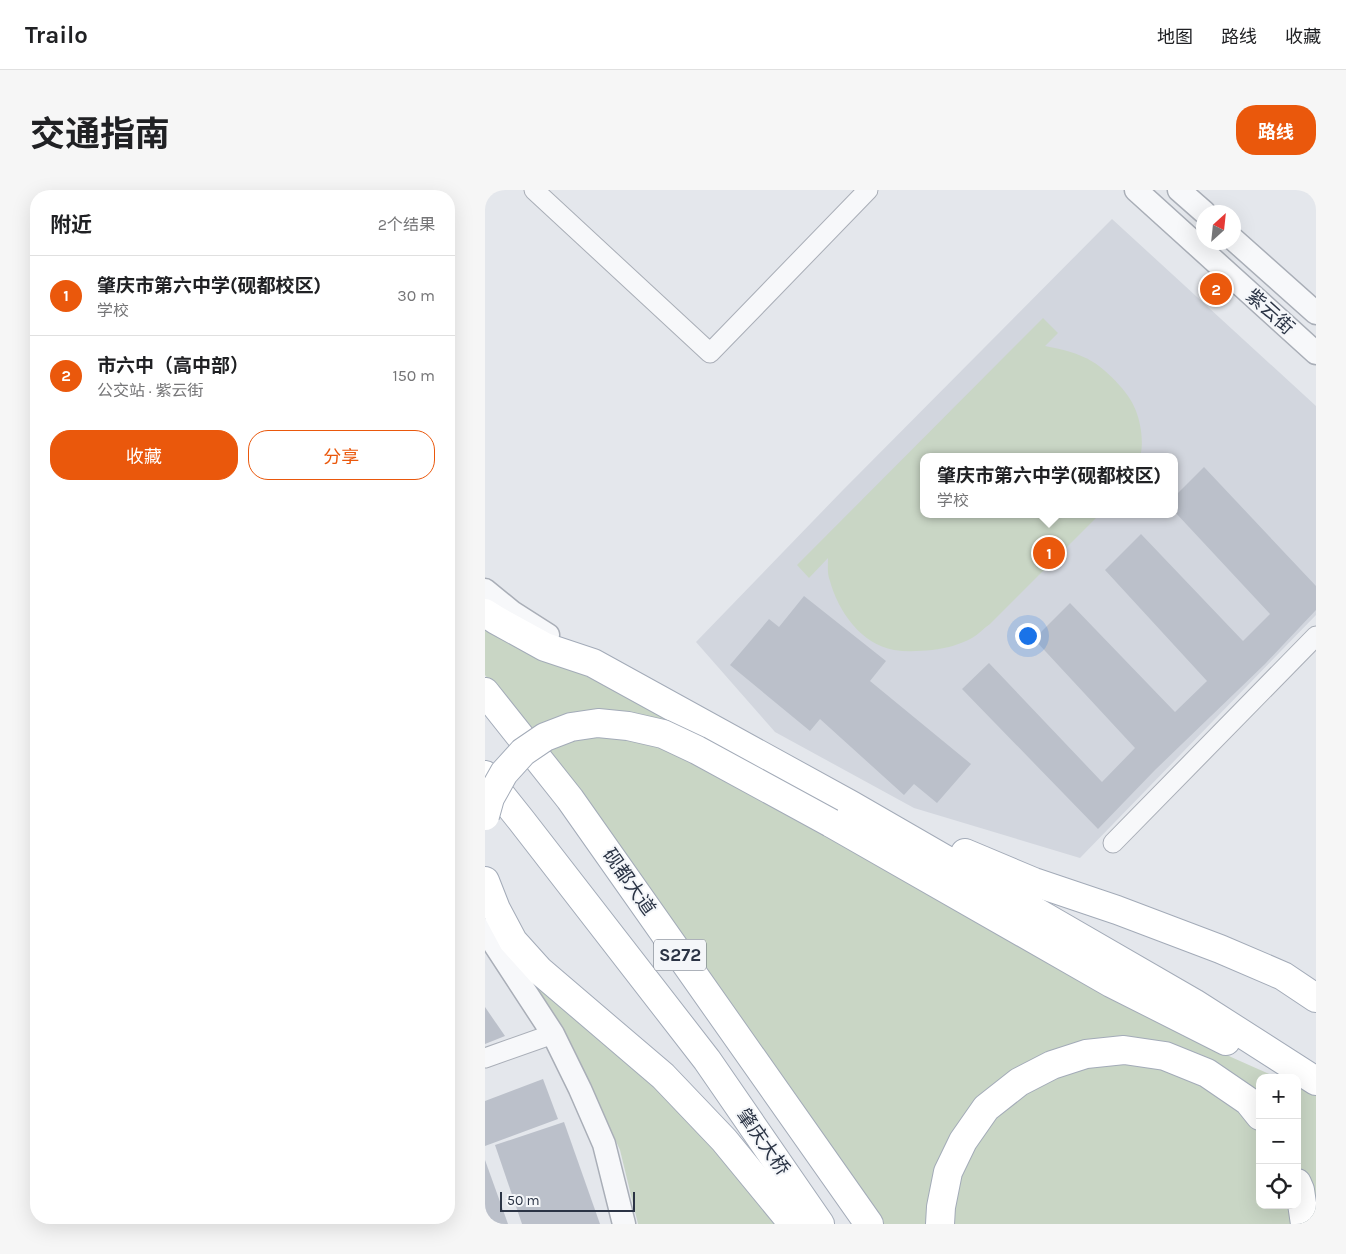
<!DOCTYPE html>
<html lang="zh">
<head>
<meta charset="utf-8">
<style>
  :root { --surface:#fff; --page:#f6f6f6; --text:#202124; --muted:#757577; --line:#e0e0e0; --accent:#ea580c }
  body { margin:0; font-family:Karla,"Noto Sans SC",sans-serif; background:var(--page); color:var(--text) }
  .controls { position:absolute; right:15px; bottom:15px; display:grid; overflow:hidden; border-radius:10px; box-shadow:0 5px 20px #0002 }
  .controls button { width:45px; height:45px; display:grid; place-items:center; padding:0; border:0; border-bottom:1px solid var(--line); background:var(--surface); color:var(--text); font:25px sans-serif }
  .compass { position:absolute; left:711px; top:15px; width:45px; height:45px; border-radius:50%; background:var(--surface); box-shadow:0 5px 20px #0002; rotate:27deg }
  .scale { position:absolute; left:15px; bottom:12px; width:135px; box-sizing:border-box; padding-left:5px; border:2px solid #2b3445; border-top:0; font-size:14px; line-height:18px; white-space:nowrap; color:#2b3445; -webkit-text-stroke:4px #f4f6f9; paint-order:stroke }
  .you { position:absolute; left:542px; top:445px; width:18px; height:18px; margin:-12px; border:4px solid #fff; border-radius:50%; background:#1a73e8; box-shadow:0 0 0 8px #1a73e833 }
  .badge { display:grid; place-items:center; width:32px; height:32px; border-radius:50%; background:var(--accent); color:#fff; font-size:16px; font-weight:700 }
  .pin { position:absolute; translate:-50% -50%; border:2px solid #fff; box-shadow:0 1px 5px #0006 }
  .popup { position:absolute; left:435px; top:263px; width:258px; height:65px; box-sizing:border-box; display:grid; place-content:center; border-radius:10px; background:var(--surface); filter:drop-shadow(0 1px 4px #0005); font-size:16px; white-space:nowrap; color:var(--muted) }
  .popup b { font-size:19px; color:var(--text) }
  .popup::after { content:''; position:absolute; left:50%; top:100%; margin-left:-10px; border:10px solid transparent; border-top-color:var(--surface) }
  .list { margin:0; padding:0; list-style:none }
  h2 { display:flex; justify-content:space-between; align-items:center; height:65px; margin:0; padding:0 20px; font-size:21px }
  h2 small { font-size:16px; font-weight:400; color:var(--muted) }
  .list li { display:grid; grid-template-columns:32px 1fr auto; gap:15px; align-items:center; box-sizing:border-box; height:80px; padding:0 20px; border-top:1px solid var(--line) }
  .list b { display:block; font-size:19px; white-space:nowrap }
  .list p { margin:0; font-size:16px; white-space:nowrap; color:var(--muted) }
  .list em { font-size:16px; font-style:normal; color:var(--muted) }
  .actions { display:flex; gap:10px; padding:15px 20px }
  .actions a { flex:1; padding:11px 0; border:1px solid var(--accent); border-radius:20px; text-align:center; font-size:18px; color:var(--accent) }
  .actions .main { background:var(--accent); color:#fff }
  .icon { flex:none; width:28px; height:28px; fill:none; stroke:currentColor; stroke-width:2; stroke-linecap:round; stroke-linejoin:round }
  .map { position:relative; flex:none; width:831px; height:1034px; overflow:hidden; border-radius:20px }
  header { display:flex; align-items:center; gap:30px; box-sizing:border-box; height:70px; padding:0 25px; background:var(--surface); border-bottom:1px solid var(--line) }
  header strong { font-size:24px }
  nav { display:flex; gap:28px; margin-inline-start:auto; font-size:18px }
  .intro { display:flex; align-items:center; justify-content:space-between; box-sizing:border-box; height:120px; padding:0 30px }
  h1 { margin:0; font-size:35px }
  .button { padding:12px 22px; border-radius:20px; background:var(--accent); color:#fff; font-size:18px; font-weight:700 }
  main { display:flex; gap:30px; padding:0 30px }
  aside { flex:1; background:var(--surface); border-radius:20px; box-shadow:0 5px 20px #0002 }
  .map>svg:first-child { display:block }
  .built { fill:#d2d6de; fill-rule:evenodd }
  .green { fill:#c9d6c5 }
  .building { fill:#bbc0ca }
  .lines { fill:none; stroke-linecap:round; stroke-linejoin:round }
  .minor-casing { stroke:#a9aeb7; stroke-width:21 }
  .tertiary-casing { stroke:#a9aeb7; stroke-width:25 }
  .primary-casing { stroke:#a3abb8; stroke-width:30 }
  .minor { stroke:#f7f8fa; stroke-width:19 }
  .tertiary { stroke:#f7f8fa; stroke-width:22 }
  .primary { stroke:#fff; stroke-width:28 }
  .primary-bridge-casing { stroke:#a3abb8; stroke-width:30; stroke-linecap:butt }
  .primary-bridge { stroke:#fff; stroke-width:28 }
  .labels { text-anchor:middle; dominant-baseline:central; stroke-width:4; stroke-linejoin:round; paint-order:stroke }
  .shield { fill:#f4f6f9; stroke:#676e7b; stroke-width:1 }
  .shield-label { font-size:18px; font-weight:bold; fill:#2b3445 }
  .street-label { font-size:19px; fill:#2b3445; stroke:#f4f6f9 }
</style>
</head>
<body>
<header>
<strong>Trailo</strong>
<nav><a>地图</a><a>路线</a><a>收藏</a></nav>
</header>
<div class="intro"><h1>交通指南</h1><a class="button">路线</a></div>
<main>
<aside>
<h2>附近<small>2个结果</small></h2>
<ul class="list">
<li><span class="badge">1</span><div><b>肇庆市第六中学(砚都校区)</b><p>学校</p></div><em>30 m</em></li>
<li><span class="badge">2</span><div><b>市六中（高中部）</b><p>公交站 · 紫云街</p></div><em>150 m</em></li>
</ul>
<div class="actions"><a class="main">收藏</a><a>分享</a></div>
</aside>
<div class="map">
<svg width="831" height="1034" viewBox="0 0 831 1034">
  <rect width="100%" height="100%" fill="#e4e7ec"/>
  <path class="built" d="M627,29L831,216V425L595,668L429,618L290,542L211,452L357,301ZM439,267H689V324H439Z"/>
  <g class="green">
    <path d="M558,128L573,143L560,156C576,159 594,163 608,172C623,181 646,205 651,221C656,234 659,253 655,267H439V324H615L505,434C499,438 494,444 487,448C474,455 462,458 447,460C435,461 422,462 409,460C376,454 353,421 345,391C342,384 343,376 343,368L324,388L312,375Z"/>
    <path d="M0,434L79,475L191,531L227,582L746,867L793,888H775V1015H812V896L831,905V1034H396L0,485Z"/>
    <path d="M25,762L185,907L293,1034H153L135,960L112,910L86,861Z"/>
  </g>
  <g class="building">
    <path d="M719,277L831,396V420L780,474L670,580L613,639L477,499L504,473L617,592L650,558L549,449L585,413L690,522L722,491L620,380L656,344L758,451L785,424L689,321V307Z"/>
    <path d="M319,406L401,471L385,491L486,574L452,613L429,594L419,605L335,529L325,541L245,475L284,429L294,437Z"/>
    <path d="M0,817L20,846L0,854Z"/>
    <path d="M58,889L73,929L0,956V911Z"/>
    <path d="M79,932L115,1034H37L10,955Z"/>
    <path d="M0,970L23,1034H0Z"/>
  </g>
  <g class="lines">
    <g class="minor-casing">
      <g id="minor">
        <path d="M49,0L225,163L383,0"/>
        <path d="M628,653L831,446"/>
        <path d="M0,868L68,844"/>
      </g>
    </g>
    <g class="tertiary-casing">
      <g id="tertiary">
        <path d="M651,0L831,163"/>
        <path d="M694,0L719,22"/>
        <path d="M748,49L831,123"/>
        <path d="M0,400L27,422L63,445"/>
        <path d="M0,740L68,844L95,899L119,954L139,1034"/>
      </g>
    </g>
    <g class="primary-casing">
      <g id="primary">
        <path d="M0,423L11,430L60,457L108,473L366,615L709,813L831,891"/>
        <path d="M0,502L85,609L384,1034"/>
        <path d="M0,585L36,630L222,870L335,1034"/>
        <path d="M346,633L626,793L741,851"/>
        <path d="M480,663L549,692L632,720L735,759L798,786L831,808"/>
        <path d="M0,691L11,719L28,751L55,781L178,886L239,950L308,1034"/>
        <path d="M812,993L815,1000L820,1034"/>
        <path d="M455,1034L456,1017L463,982L478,951L501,918L534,892L567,875L601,864L639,860L680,866L722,883L763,911L775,926"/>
      </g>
    </g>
    <use href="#minor" class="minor"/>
    <use href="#tertiary" class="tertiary"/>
    <use href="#primary" class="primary"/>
    <g class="primary-bridge-casing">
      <path id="primary-bridge" d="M0,626L5,608L19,583L38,562L60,547L86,537L113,533L143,536L178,544L212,560L346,633"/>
    </g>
    <use href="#primary-bridge" class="primary-bridge"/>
  </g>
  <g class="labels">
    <rect class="shield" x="169" y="749.5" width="52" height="31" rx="4"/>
    <g class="shield-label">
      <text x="195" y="765">S272</text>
    </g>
    <g class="street-label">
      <text transform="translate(785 122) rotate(42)">紫云街</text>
      <text transform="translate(144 692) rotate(55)">砚都大道</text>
      <text transform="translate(278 952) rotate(55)">肇庆大桥</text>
    </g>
  </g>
</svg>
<div class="controls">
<button>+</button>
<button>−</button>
<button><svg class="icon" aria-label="locate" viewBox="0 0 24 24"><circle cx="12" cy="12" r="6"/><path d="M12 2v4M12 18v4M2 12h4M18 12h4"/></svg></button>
</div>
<svg class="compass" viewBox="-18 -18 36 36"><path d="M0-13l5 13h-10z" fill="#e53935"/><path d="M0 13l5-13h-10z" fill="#757577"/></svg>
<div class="scale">50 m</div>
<div class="you"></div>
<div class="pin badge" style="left:564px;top:363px">1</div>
<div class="popup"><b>肇庆市第六中学(砚都校区)</b>学校</div>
<div class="pin badge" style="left:731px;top:99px">2</div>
</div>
</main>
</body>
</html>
